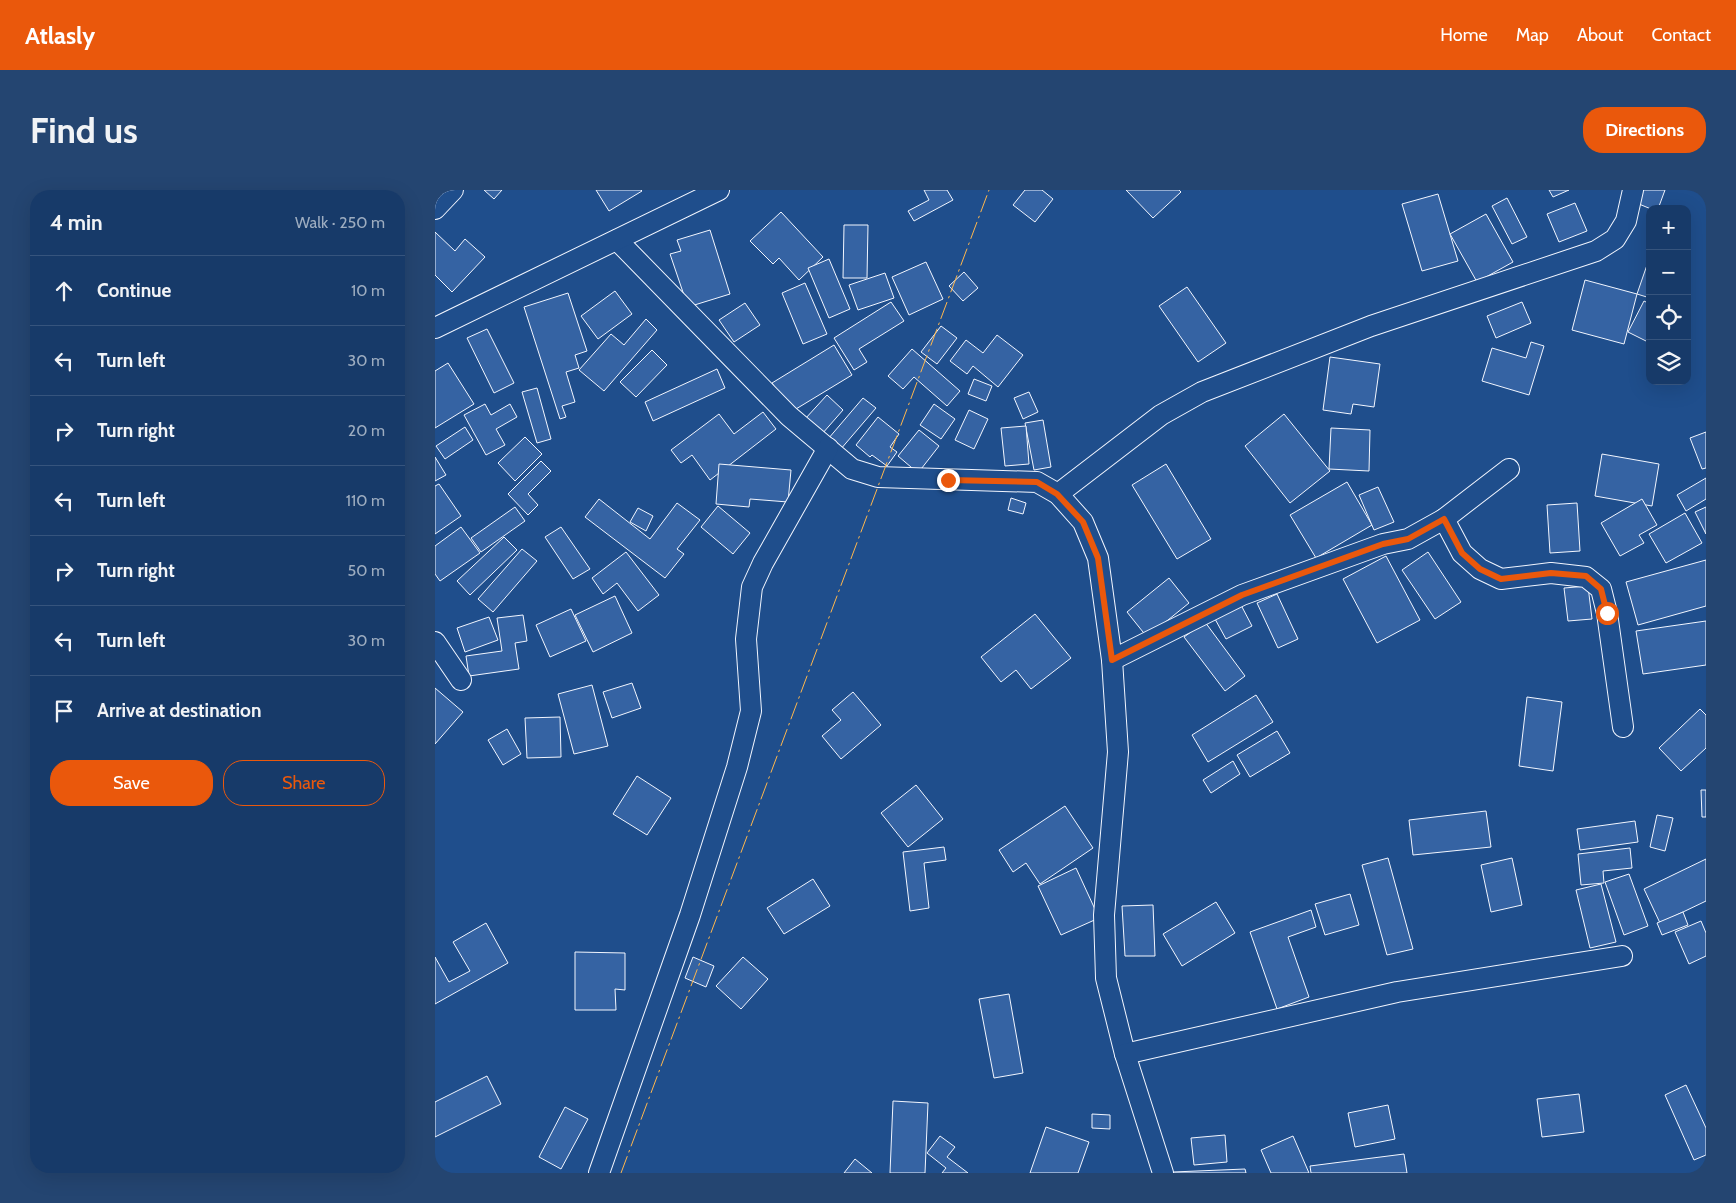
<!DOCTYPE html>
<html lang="en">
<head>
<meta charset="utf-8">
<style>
  :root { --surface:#173a69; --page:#244571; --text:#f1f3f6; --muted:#9eadc0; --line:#36547d; --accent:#ea580c }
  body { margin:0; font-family:Cabin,sans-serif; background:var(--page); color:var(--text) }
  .controls { position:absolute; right:15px; top:15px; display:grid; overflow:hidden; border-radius:10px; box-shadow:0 5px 20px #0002 }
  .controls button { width:45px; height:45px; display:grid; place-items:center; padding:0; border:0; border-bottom:1px solid var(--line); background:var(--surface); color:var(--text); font:25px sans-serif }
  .stop { position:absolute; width:15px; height:15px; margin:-11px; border:4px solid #ea580c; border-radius:50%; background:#fff }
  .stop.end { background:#ea580c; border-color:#fff; box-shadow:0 1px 5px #0008 }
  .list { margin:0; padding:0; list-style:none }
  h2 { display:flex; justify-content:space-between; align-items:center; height:65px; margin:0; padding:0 20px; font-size:21px }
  h2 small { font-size:16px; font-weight:400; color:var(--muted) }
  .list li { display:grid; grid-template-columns:32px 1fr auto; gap:15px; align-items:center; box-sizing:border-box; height:70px; padding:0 20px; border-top:1px solid var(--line) }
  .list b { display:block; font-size:19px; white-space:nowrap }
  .list em { font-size:16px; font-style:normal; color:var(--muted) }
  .actions { display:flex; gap:10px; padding:15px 20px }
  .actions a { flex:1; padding:11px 0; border:1px solid var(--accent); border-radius:20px; text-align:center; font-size:18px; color:var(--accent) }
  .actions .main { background:var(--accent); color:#fff }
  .icon { flex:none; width:28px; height:28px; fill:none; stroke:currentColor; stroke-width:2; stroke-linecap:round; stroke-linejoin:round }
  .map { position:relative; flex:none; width:1271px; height:983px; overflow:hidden; border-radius:20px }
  header { display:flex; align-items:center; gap:30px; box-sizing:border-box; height:70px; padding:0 25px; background:var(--accent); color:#fff }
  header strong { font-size:24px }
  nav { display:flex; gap:28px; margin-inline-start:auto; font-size:18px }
  .intro { display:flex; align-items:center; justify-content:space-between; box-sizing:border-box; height:120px; padding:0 30px }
  h1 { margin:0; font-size:35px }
  .button { padding:12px 22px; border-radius:20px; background:var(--accent); color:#fff; font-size:18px; font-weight:700 }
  main { display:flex; gap:30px; padding:0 30px }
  aside { flex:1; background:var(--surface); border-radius:20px; box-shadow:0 5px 20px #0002 }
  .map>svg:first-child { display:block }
  .building { fill:#3563a3; stroke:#f2f6ff }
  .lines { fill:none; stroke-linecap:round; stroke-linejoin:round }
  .minor-casing { stroke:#f2f6ff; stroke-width:22 }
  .minor { stroke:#1f4e8c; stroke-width:20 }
  .power { stroke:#ffb74d; stroke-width:1; stroke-dasharray:18 4 2.5 4; stroke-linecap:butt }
  .route { stroke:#ea580c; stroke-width:6 }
</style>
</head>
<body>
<header>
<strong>Atlasly</strong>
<nav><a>Home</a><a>Map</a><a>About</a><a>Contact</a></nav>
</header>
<div class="intro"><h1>Find us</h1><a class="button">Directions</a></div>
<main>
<aside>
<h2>4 min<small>Walk · 250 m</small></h2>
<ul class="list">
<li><svg class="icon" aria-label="ahead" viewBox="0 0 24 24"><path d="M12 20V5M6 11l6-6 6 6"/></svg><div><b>Continue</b></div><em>10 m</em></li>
<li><svg class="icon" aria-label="left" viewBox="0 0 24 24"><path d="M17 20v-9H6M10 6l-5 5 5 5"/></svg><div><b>Turn left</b></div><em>30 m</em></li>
<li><svg class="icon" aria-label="right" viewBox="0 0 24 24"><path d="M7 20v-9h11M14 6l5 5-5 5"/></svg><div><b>Turn right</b></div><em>20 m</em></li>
<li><svg class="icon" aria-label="left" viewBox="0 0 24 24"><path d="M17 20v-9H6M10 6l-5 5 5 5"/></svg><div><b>Turn left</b></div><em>110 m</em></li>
<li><svg class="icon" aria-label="right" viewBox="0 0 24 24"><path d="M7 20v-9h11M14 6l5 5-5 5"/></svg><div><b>Turn right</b></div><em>50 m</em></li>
<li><svg class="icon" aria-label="left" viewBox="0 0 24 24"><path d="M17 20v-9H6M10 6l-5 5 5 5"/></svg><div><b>Turn left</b></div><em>30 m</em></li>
<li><svg class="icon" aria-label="arrive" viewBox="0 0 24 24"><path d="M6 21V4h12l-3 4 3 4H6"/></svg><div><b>Arrive at destination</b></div></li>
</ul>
<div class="actions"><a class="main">Save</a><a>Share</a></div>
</aside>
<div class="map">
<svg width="1271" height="983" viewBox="0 0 1271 983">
  <rect width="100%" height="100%" fill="#1f4e8c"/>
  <g class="building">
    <path d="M49,0H67L59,9Z"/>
    <path d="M161,0H206L207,1L174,21Z"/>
    <path d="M489,0H512L518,10L479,31L473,21L494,10Z"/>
    <path d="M590,0H607L618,9L600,32L578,15Z"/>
    <path d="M691,0H744L746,2L718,28Z"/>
    <path d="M1114,0H1134L1118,7Z"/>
    <path d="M1196,0H1230L1223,19H1216L1192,9Z"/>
    <path d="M1003,4L1023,71L987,81L967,14Z"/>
    <path d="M1072,8L1092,47L1077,54L1057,16Z"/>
    <path d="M1140,13L1152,41L1124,52L1112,24Z"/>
    <path d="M346,22L388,67L364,90L344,68L338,74L315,51Z"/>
    <path d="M1051,24L1078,72L1042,92L1015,44Z"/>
    <path d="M409,35H433L432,88H408Z"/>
    <path d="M275,40L295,104L253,117L235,64L246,61L242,50Z"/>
    <path d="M0,42L20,61L30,49L50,67L17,102L0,85Z"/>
    <path d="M394,69L415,119L394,128L373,78Z"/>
    <path d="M491,72L508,109L474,125L457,87Z"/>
    <path d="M1212,75L1215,76V108L1202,104Z"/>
    <path d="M529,82L543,98L528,111L514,96Z"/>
    <path d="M450,83L459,108L423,120L414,95Z"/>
    <path d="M1150,90L1202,104L1189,154L1137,140Z"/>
    <path d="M370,93L392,144L368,154L347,103Z"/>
    <path d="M752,97L791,153L763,172L724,116Z"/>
    <path d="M180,101L197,124L163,149L146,126Z"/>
    <path d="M133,103L152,161L140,165L144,178L131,182L140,212L127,216L131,227L125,229L89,117Z"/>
    <path d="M1209,111L1215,114V153L1193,142Z"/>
    <path d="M456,112L469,131L424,159L432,172L419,180L399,148Z"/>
    <path d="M1087,112L1096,133L1061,148L1052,126Z"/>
    <path d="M310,113L325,135L299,152L284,130Z"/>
    <path d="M211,129L222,140L169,201L144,180L176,144L189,155Z"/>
    <path d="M506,136L522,148L502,174L486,162Z"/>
    <path d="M52,139L79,193L59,203L32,148Z"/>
    <path d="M562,145L588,165L563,197L538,176L532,184L515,171L531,150L548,163Z"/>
    <path d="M1096,152L1109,156L1094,205L1047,191L1057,158L1091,168Z"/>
    <path d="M399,155L417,185L356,222L337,193Z"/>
    <path d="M477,159L525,201L512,216L479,187L468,199L453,186Z"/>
    <path d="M217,160L232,175L201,207L185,192Z"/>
    <path d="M895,167L945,174L939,217L918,214L916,224L888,220Z"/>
    <path d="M13,173L39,214L0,238V181Z"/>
    <path d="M282,179L290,198L218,231L210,212Z"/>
    <path d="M539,189L557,196L551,211L533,204Z"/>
    <path d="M102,198L116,249L102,253L87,202Z"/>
    <path d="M594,202L603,222L588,229L579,208Z"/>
    <path d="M392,205L408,220L387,244L370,229Z"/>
    <path d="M428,208L441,218L405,260L393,249Z"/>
    <path d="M50,214L56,225L75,214L82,227L61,239L70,255L51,265L29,225Z"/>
    <path d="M499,214L520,229L506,249L485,235Z"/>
    <path d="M534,220L553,229L539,259L520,250Z"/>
    <path d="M328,222L341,239L275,290L257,265L246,273L236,260L284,224L299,244Z"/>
    <path d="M849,224L895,281L855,313L810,256Z"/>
    <path d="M443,227L464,244L455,257L462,262L452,276L437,265L435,267L421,255Z"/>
    <path d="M608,230L616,277L599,280L590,233Z"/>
    <path d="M591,236L594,274L570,276L566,238Z"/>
    <path d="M30,237L38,250L10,269L1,256Z"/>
    <path d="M896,238L935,240L934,281L894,279Z"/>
    <path d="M484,240L504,256L483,283L463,266Z"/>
    <path d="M1271,242V278L1267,279L1255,248Z"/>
    <path d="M90,247L107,264L80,291L63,273Z"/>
    <path d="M1167,264L1224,274L1217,316L1160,306Z"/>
    <path d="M0,267L11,285L0,291Z"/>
    <path d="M106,271L116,281L93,304L103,315L93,325L73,304Z"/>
    <path d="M284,274L356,280L353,312L315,309L314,317L281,314Z"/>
    <path d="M731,274L776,349L742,369L697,295Z"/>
    <path d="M1271,288V309L1251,321L1242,305Z"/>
    <path d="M912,292L937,335L881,368L855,325Z"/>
    <path d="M4,294L26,326L0,344V296Z"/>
    <path d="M943,297L959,332L939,340L924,305Z"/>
    <path d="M576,308L591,313L588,324L573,320Z"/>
    <path d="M164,309L215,349L242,313L265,330L242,359L249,364L230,388L150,327Z"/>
    <path d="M1207,309L1222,335L1204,345L1209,353L1185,366L1166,333Z"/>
    <path d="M1142,313L1145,361L1115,363L1112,315Z"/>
    <path d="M283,316L315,343L298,364L266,337Z"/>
    <path d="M80,317L90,331L46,362L36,348Z"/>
    <path d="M1271,317V344L1260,322Z"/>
    <path d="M203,318L218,326L211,341L195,332Z"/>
    <path d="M1250,323L1267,353L1231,373L1214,344Z"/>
    <path d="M26,337L45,363L5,391L0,384V356Z"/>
    <path d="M126,337L155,379L138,389L110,347Z"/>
    <path d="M69,347L82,360L35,405L22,391Z"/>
    <path d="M87,359L102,371L58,422L43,409Z"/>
    <path d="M191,362L224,405L203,421L182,393L168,404L157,388Z"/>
    <path d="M993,362L1026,412L1000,429L967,380Z"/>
    <path d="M951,366L985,430L942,453L908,389Z"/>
    <path d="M1271,370V416L1203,435L1191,392Z"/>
    <path d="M734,388L754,413L712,447L692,422Z"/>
    <path d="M1153,396L1157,429L1133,431L1129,398Z"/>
    <path d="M842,404L863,449L843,458L822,413Z"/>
    <path d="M180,406L197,443L158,462L140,425Z"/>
    <path d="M806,415L817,436L791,449L780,429Z"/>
    <path d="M136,419L151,451L115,467L101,435Z"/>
    <path d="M600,424L636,468L596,499L581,480L566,492L546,467Z"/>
    <path d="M88,425L92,451L80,453L84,479L34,486L31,466L67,461L62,428Z"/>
    <path d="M54,427L63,450L30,462L22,438Z"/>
    <path d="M1271,431V475L1208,484L1201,441Z"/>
    <path d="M770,432L810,486L790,501L749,447Z"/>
    <path d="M197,493L206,518L177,528L168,502Z"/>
    <path d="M157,495L173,556L139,564L123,504Z"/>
    <path d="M0,498L28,522L0,554Z"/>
    <path d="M418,502L446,535L406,569L387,546L406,530L397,520Z"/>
    <path d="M821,505L838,532L773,572L757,545Z"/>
    <path d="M1092,507L1127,512L1118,581L1084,576Z"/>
    <path d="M1265,519L1271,525V558L1246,581L1224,558Z"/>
    <path d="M125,527L126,567L92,568L90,528Z"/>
    <path d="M72,539L86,564L68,575L53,550Z"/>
    <path d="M842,541L855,563L815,587L802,565Z"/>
    <path d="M798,571L805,584L776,603L768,590Z"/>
    <path d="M202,586L236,608L212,645L178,624Z"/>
    <path d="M481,595L508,629L473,657L446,623Z"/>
    <path d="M1266,600H1271V627H1267Z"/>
    <path d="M630,616L658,658L605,694L591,673L578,682L564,660Z"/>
    <path d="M1051,621L1056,657L978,665L974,630Z"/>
    <path d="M1222,625L1238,628L1230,661L1215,657Z"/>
    <path d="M1200,631L1203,652L1145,660L1142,639Z"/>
    <path d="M509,657L511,670L489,673L494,718L475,721L468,662Z"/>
    <path d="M1195,658L1197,678L1168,681L1169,693L1146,695L1143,664Z"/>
    <path d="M953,668L978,759L952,765L927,675Z"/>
    <path d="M1077,668L1087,715L1056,722L1046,675Z"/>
    <path d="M1271,669V711L1225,733L1209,699Z"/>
    <path d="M641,678L664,728L626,745L603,696Z"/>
    <path d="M1194,684L1213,736L1189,745L1170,692Z"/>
    <path d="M378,689L395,716L349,744L332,718Z"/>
    <path d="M1166,694L1181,752L1155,758L1141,700Z"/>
    <path d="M915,704L924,735L890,745L880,714Z"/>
    <path d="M781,712L800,743L747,776L728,744Z"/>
    <path d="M718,715L720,766H690L687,716Z"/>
    <path d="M876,720L881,737L853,747L874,807L842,819L815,742Z"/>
    <path d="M1248,722L1253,735L1227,745L1222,733Z"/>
    <path d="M1266,731L1271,743V766L1254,774L1240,742Z"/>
    <path d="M51,733L73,773L0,814V767L14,792L35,781L18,752Z"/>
    <path d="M140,762L190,763V800L180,799L181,820H140Z"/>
    <path d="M258,767L279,776L271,797L250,788Z"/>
    <path d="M308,767L333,789L306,819L281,796Z"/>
    <path d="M574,804L588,883L559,888L544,809Z"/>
    <path d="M52,886L66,914L0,947V912Z"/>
    <path d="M1251,895L1271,938V965L1259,970L1230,905Z"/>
    <path d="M1144,904L1149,942L1107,947L1102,909Z"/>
    <path d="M458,911L493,913L490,983H455Z"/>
    <path d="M953,915L960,949L920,957L913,923Z"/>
    <path d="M130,917L153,929L126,979L104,967Z"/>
    <path d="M657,924L675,925V939L657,938Z"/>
    <path d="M611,937L654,952L643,983H595Z"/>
    <path d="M790,945L792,972L759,975L756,948Z"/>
    <path d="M505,946L520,957L512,967L533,983H507L511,978L492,963Z"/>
    <path d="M858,946L874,983H836L826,960Z"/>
    <path d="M969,964L972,983H876L875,976Z"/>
    <path d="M420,969L437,983H409Z"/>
    <path d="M810,979L811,983H738V982Z"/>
  </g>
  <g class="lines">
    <g class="minor-casing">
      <g id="minor">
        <path d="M0,19L18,0"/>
        <path d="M182,50L354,226L417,279L443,287L602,292L623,304L648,332L663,368L677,470L683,562L669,725L671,788L690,864L728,983"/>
        <path d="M0,138L284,0"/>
        <path d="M623,304L726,225L767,202L936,136L1161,61L1180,49L1191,31L1198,0"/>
        <path d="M1009,329L1027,363L1045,379L1066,389L1116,383L1151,387L1166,399L1172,423L1188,537"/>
        <path d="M0,452L26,490"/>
        <path d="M677,470L807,405L948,354L973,349L1009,329L1074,279"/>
        <path d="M690,864L962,802L1187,766"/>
        <path d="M164,983L255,725L302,577L316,521L311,449L317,397L328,373L393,258"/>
      </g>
    </g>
    <use href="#minor" class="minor"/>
    <path class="power" d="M186,983L554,0"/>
  </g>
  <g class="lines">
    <path class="route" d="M513,290L602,292L622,304L648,332L663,368L677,470L807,405L948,354L973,349L1009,329L1027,363L1045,379L1066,389L1116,383L1151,386L1166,399L1172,423"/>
  </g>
</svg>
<div class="controls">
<button>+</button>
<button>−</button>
<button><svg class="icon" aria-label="locate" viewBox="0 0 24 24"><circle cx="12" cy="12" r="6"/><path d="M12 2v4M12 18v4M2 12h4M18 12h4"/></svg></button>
<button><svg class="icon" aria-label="layers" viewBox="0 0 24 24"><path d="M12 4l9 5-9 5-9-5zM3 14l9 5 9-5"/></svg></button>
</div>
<div class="stop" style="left:1172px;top:423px"></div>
<div class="stop end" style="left:513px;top:290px"></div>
</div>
</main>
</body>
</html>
